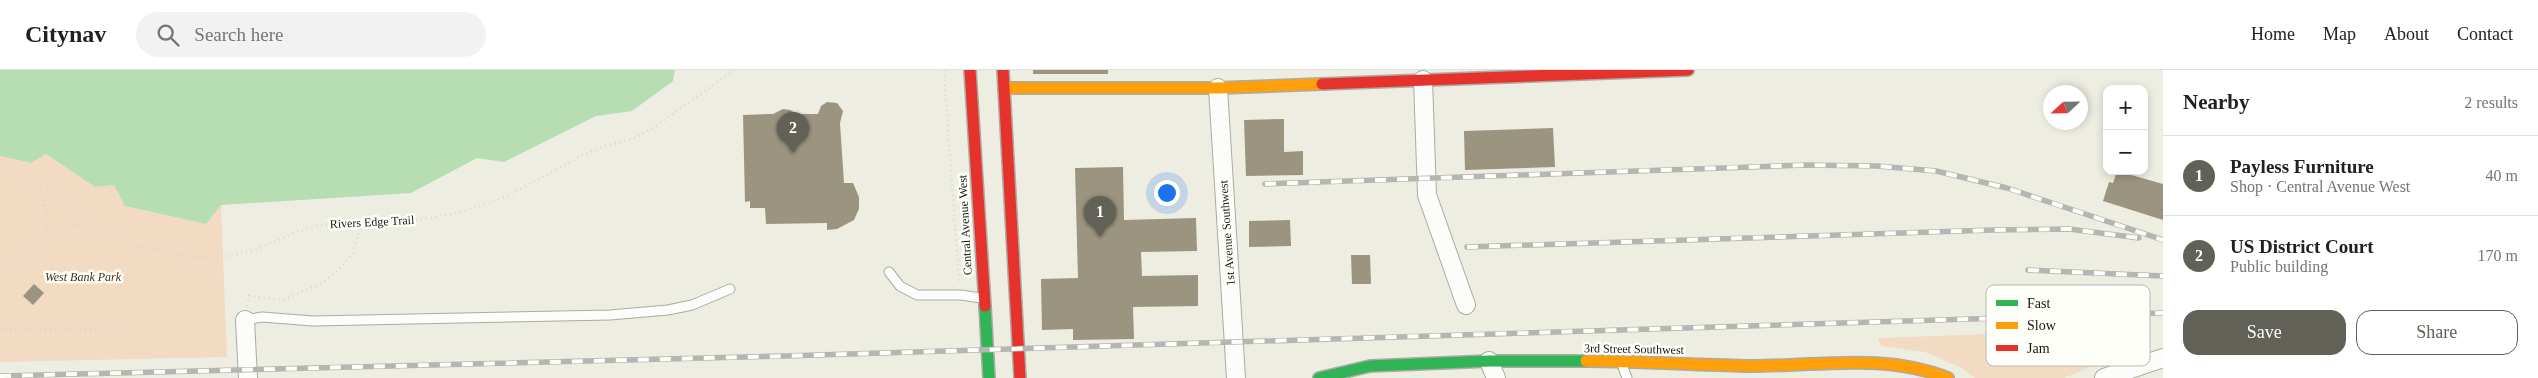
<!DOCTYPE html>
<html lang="en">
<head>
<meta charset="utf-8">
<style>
  :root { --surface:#fff; --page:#f2f2f2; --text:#202124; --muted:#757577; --line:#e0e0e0; --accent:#626158 }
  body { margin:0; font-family:Georgia,serif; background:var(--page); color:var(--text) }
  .controls { position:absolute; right:15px; top:15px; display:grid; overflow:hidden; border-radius:10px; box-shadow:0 2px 8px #0003 }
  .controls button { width:45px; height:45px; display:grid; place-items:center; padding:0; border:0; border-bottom:1px solid var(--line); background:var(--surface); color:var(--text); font:25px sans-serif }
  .compass { position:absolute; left:2043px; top:15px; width:45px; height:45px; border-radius:50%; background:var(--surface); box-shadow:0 2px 8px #0003; rotate:248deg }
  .you { position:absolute; left:1166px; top:122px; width:18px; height:18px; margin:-12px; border:4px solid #fff; border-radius:50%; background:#1a73e8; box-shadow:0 0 0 8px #1a73e833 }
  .badge { display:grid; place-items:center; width:32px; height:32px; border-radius:50%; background:var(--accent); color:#fff; font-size:16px; font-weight:700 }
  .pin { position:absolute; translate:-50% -41px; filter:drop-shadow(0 1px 2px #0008) }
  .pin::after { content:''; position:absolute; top:26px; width:18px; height:15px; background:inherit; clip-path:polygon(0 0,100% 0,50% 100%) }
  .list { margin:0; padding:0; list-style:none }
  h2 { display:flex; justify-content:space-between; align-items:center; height:65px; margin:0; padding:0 20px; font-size:21px }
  h2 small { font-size:16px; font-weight:400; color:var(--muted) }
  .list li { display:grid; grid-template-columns:32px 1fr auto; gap:15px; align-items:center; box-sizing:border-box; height:80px; padding:0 20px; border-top:1px solid var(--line) }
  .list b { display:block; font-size:19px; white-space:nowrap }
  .list p { margin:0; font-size:16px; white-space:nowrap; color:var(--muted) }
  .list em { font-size:16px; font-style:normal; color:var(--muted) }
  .actions { display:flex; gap:10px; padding:15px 20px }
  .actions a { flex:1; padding:11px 0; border:1px solid var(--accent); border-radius:15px; text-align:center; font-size:18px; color:var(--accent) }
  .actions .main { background:var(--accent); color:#fff }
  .icon { flex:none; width:28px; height:28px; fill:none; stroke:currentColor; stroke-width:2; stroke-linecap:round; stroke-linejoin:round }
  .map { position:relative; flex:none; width:2163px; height:308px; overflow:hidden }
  header { display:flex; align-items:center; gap:30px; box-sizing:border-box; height:70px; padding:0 25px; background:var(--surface); border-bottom:1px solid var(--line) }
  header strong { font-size:24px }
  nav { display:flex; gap:28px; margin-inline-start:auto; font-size:18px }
  .search { width:350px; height:45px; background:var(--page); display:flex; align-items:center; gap:12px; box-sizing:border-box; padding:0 18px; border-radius:28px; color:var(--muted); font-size:19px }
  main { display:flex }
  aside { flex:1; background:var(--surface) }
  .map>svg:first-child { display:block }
  .green { fill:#f2dac3 }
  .water { fill:#b6deb2 }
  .building { fill:#9b947f }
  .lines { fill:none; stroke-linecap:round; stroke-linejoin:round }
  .lane-casing { stroke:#ababa2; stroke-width:11 }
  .street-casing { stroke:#ababa2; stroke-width:20 }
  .fast-casing { stroke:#ababa2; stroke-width:14 }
  .slow-casing { stroke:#ababa2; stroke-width:14 }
  .jam-casing { stroke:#ababa2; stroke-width:14 }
  .path { stroke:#d6d6d2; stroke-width:2.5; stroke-dasharray:1 4; stroke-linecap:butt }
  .lane { stroke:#fcfcfb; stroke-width:9 }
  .street { stroke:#fcfcfb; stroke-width:18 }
  .fast { stroke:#30b455; stroke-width:11 }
  .slow { stroke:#ff9f0a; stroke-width:11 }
  .jam { stroke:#e5322d; stroke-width:11 }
  .rail-casing { stroke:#b5b5b2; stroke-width:5.5 }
  .rail { stroke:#fffffa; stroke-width:4; stroke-dasharray:11; stroke-linecap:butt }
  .labels { text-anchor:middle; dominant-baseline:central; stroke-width:5; stroke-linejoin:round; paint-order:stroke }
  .street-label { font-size:12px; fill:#17160e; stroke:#fffffa }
  .park-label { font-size:12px; font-style:italic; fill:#452c15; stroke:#fffffa }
  .key { fill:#fffffa; stroke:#b9b9b3; stroke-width:1 }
  .key-label { font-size:14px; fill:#17160e }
</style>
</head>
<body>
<header>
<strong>Citynav</strong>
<div class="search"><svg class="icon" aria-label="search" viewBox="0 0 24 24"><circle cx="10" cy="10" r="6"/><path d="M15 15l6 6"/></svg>Search here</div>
<nav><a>Home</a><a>Map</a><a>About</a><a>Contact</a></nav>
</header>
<main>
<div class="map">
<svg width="2163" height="308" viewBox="0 0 2163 308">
  <rect width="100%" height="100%" fill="#eeede2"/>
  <g class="green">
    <path d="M46,84L95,117L114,115L125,136L206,154L221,135L227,287L0,292V86L31,93Z"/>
    <path d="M2131,259L2137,277L2064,308H1975L1962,298L1925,282L1881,276L1878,268Z"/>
  </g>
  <path class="water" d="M0,0H675L673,11L632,41L596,46L504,92L477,88L411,123L221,135L206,154L125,136L114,115L95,117L46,84L31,93L0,86Z"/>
  <g class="building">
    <rect x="1033" y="0" width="75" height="4"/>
    <path d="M827,32L837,33L843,41L840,53L844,113H853L859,127V139L854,150L837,159L827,160V153L766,154L765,138H750V131L745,132L743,45L773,44L783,39L790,40L797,44H818L821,36Z"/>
    <path d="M1284,49V82L1303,81V105L1246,106L1244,50Z"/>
    <path d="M1553,58L1555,97L1465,100L1464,61Z"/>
    <path d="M1123,97L1124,150L1196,148L1197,181L1141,182L1142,206L1198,205V236L1133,237L1134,269L1073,270V259L1042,260L1041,209L1078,208L1075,98Z"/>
    <path d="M2117,101L2163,114V150L2103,131L2109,112L2113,113Z"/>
    <path d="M1290,150L1291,176L1249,177V151Z"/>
    <path d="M1351,185H1370L1371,214H1352Z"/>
    <path d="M34,214L44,223L33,235L23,226Z"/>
  </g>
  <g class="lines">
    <g class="lane-casing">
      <g id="lane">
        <path d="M889,202L900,216L917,225H961L981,228"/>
        <path d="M245,250L262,247L313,251L610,245L668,240L692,235L730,219"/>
        <path d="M1621,292L1627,308"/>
      </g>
    </g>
    <g class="street-casing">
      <g id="street">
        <path d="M1423,10L1427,125L1466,235"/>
        <path d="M1218,18L1236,308"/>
        <path d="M245,250L248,308"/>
        <path d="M1489,291L1496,308"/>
        <path d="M2104,308L2163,288"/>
      </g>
    </g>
    <g class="fast-casing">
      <g id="fast">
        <path d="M985,236L989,308"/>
        <path d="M1319,308L1370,296L1489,291H1586"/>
      </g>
    </g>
    <g class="slow-casing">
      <g id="slow">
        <path d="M1004,18H1218L1322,14"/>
        <path d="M1586,291C1639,291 1692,295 1745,296C1814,297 1883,282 1948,308"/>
      </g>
    </g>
    <g class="jam-casing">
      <g id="jam">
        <path d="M970,0L985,236"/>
        <path d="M1003,0L1020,308"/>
        <path d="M1322,14L1688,0"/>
      </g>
    </g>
    <g class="path">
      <path d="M944,0L959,213"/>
      <path d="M0,98L37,111L57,122L74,138L103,159L140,176L177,185L217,189L255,180L294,163L325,154L406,152L451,144L491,133L507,126L583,85L605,76L635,68L656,56L734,0"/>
      <path d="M37,111C45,132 53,148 42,169"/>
      <path d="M0,200L59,160L72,155L101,159"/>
      <path d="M247,236L249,226L283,230L322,213L335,203L352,185L362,153"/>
      <path d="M0,259L102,260L124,254"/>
    </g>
    <use href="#lane" class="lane"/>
    <use href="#street" class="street"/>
    <use href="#fast" class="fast"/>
    <use href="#slow" class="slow"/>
    <use href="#jam" class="jam"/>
    <g class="rail-casing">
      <g id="rail">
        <path d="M1265,114L1805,95L1877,96L1936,101L2007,118L2163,170"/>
        <path d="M1467,177L1993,160L2069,159L2139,168"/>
        <path d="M2028,200L2163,206"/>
        <path d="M0,306L786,286L2163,243"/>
      </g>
    </g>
    <use href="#rail" class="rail"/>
  </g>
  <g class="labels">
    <g class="street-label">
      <text transform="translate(372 152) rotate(-3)">Rivers Edge Trail</text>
      <text transform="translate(965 155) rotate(-93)">Central Avenue West</text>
      <text transform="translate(1227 163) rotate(-94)">1st Avenue Southwest</text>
      <text transform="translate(1634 279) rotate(1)">3rd Street Southwest</text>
    </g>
    <g class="park-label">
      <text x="83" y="207">West Bank Park</text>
    </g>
  </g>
  <rect x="1986" y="215" width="164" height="81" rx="8" class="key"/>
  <rect x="1996" y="230" width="22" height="6" fill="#30b455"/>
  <rect x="1996" y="252" width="22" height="7" fill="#ff9f0a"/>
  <rect x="1996" y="275" width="22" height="6" fill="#e5322d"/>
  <g class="key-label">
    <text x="2027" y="238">Fast</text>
    <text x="2027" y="260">Slow</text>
    <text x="2027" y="283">Jam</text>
  </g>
</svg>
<div class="controls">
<button>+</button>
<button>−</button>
</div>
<svg class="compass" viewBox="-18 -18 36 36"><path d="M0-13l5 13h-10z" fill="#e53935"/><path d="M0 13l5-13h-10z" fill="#757577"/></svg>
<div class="you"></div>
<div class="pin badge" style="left:1100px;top:167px">1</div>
<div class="pin badge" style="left:793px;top:83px">2</div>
</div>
<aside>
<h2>Nearby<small>2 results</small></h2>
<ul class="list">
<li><span class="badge">1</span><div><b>Payless Furniture</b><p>Shop · Central Avenue West</p></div><em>40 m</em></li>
<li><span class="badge">2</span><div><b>US District Court</b><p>Public building</p></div><em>170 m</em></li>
</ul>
<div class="actions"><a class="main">Save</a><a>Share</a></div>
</aside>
</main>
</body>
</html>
